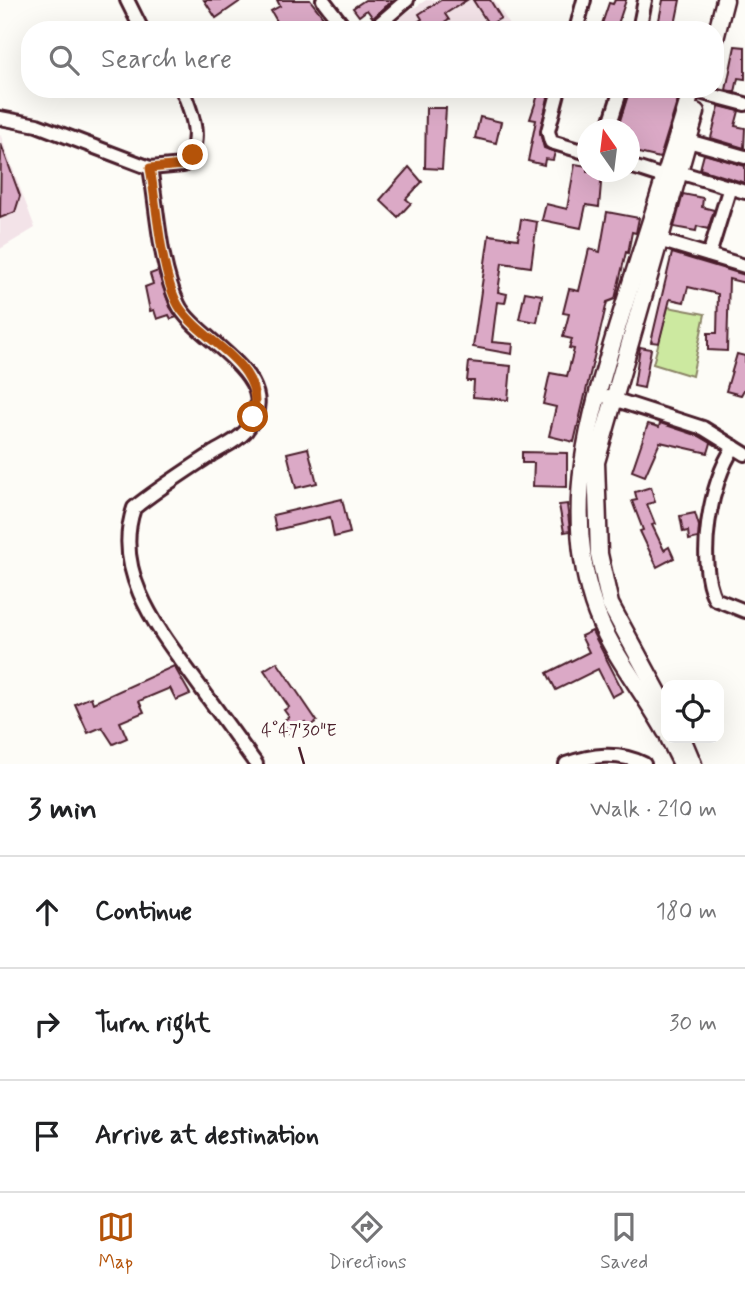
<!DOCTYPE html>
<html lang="en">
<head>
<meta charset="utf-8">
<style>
  :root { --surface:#fff; --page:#f2f2f2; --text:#202124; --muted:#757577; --line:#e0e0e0; --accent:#b45309 }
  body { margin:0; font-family:Mynerve,sans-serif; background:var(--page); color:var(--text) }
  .controls { position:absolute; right:21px; bottom:21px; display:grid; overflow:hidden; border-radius:14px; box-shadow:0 7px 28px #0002 }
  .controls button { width:63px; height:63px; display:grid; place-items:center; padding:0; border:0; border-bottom:2px solid var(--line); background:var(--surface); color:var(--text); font:35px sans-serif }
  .compass { position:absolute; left:577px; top:119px; width:63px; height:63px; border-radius:50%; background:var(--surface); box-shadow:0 7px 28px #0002; rotate:346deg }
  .stop { position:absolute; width:21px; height:21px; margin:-16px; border:5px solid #b45309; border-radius:50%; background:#fff }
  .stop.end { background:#b45309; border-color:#fff; box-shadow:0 2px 7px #0008 }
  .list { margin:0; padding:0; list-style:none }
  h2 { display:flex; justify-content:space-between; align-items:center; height:91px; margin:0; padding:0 28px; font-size:30px }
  h2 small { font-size:23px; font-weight:400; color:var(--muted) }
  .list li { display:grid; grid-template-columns:46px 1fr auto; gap:21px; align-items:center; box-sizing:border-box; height:112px; padding:0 28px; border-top:2px solid var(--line) }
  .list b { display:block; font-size:26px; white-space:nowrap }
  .list em { font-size:23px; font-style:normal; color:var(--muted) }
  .icon { flex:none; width:38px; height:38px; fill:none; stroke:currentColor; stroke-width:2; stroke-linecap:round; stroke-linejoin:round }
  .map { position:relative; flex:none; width:745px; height:764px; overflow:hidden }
  .search { position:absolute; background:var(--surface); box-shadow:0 7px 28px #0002; left:21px; right:21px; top:21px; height:77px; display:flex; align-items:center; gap:18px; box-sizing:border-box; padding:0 24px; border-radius:28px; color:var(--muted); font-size:26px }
  .sheet { height:427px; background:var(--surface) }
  nav { display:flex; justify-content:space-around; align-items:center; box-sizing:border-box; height:98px; border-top:2px solid var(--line); background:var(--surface); font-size:19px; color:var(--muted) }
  nav a { display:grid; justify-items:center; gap:4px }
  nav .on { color:var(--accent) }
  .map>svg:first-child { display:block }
  .built { fill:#f3e3e8 }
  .green { fill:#cce9a0; stroke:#8b8466; stroke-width:2 }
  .building { fill:#dba9c6; stroke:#4a1f2b; stroke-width:2 }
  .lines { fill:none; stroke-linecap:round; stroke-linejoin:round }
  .street-casing { stroke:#4a1f2b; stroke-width:18 }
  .secondary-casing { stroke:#4a1f2b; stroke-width:21 }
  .street { stroke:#fdfcf7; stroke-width:12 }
  .secondary { stroke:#fdfcf7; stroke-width:16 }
  .route { stroke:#b45309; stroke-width:9 }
  .ticks { fill:none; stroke:#4a1f2b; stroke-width:2.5 }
  .ticks-label { font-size:18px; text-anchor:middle; fill:#4a1f2b; stroke:#fdfcf7; stroke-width:6; stroke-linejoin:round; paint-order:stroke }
</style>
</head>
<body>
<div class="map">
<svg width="745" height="764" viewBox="0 0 745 764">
  <rect width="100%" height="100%" fill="#fdfcf7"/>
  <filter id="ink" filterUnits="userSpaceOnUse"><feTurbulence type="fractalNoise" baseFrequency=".0143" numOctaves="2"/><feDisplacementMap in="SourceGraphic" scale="14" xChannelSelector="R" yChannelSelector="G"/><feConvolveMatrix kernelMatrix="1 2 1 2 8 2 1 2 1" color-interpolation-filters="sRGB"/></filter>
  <g filter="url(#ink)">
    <g class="built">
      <path d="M426,0H494L513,30H406L399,18Z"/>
      <path d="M0,134L35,228L0,249Z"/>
    </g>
    <path class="green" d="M668,307L705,314L692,376L653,364Z"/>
    <g class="building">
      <path d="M204,0H242L216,18Z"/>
      <path d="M277,0H310L333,30H282L271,11L280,6Z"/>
      <path d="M365,0H391L392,1L373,18L367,10L359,16L353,8Z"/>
      <path d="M441,0H467L445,14L449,20L432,30H405L422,19L419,14Z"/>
      <path d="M473,0H490L501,18L489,25Z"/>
      <path d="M615,0H626L616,30H600L609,3L613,4Z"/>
      <path d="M663,0H680L674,30H657Z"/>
      <path d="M735,46L745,47V79L738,78L735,92L726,90Z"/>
      <path d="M540,89H550L540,133L544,148L555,152L553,160L545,159L544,165L528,161L536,120L530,119Z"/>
      <path d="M630,89H681L660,158L630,151L629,130H617Z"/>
      <path d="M719,106L739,111L735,126L745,128L744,148L711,138Z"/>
      <path d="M426,108H446L442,169L425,168Z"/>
      <path d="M480,117L501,122L496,143L475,138Z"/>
      <path d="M1,144L20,196L15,212L0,218Z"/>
      <path d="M704,154L745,166V183L700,169Z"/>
      <path d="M575,164L587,166V172H602L599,207L586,205L581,228L542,220L546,204L567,209Z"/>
      <path d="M409,167L422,182L406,199L411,203L398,217L380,200Z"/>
      <path d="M683,194L703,198L702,207L714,210L708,229L697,226L696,231L674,227Z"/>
      <path d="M607,212L639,218L636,233L632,232L628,253L626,252L615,299L607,302L574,442L549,436L556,407L543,404L550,373L567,376L574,349L569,348L572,339L563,337L569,314L563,313L569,289L579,291L589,249L600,252Z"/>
      <path d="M521,219L537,222L531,267L502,263L498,292L507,294L505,303L497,302L492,342L513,344L512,354L473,347L489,235L518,239Z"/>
      <path d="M672,253L745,275V283L729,279L727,351L708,350V333H717L718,294L688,287L684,302L670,299L659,343L651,342Z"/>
      <path d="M158,271L170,307L177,317L171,319L169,315L157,319L154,310L150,311L145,287L153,284L150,274Z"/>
      <path d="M525,292L542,295L537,322L519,319Z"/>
      <path d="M640,347L651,349L644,388L634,386Z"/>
      <path d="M737,354L745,356V388L741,395L726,391Z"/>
      <path d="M469,362L511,366L508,400L473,397L474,381H467Z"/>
      <path d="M660,423L699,436L711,443L708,453L660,442L645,476L632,471L648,424L659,427Z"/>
      <path d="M308,448L317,483L296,488L287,453Z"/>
      <path d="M522,452L567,453V487L533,486L534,463H522Z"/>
      <path d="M651,487L655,502L647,504L655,524L652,525L664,550L669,547L674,558L657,567L640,531L643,530L632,501L637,500L635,492Z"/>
      <path d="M342,499L350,533L334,537L330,517L276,530L273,515Z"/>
      <path d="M567,504L570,531L564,532L559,505Z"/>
      <path d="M695,513L699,526L698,538L689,540L688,531L683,532L680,516Z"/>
      <path d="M592,631L623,691L612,697L598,669L556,690L547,673L589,652L581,636Z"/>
      <path d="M277,662L317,721L308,727L305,722L289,733L281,722L289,717L284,710L289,707L264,670Z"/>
      <path d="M174,666L190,694L176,700L170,688L139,701L144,712L120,722L127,738L113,744L102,727L88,733L75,704L91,697L93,703Z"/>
    </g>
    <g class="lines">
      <g class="street-casing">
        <g id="street">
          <path d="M127,0L142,30"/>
          <path d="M323,0L346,30"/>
          <path d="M372,30L407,0"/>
          <path d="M576,30L584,0"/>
          <path d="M639,30L645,0"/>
          <path d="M559,89L548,131L551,142L588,153"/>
          <path d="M692,90L745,104"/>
          <path d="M0,118L37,125L150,168L183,165C204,143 193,115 182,89"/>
          <path d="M608,130L621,89"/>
          <path d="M681,139L745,157"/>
          <path d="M630,166L664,177"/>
          <path d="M150,168C158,212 159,263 178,304C195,341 292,378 245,432C237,441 223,447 213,453C186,471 159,488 134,508C112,572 158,629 193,677C214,706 235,735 256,764"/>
          <path d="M672,170L745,192"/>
          <path d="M652,238L745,266"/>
          <path d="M709,255L730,187"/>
          <path d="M607,397L703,428L745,454"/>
          <path d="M734,447C710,481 696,562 715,599L745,611"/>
          <path d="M566,764C592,755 618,751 644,764"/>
        </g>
      </g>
      <g class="secondary-casing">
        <g id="secondary">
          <path d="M715,39L725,0"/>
          <path d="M666,707L610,604L599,554L596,462L696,112"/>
          <path d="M666,732C643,690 608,650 593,603C561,500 592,410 622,312C645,238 670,164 692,89"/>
          <path d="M669,738L682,764"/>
          <path d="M682,738L693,764"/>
        </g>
      </g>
      <use href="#street" class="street"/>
      <use href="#secondary" class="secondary"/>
    </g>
  </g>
  <g class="lines" filter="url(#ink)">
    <path class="route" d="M193,155L183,165L150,168C157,205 161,279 180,308C205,345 267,363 253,417"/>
  </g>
  <path class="ticks" d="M299,747L304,764"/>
  <g class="ticks-label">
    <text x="299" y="736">4°47'30"E</text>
  </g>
</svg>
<div class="controls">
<button><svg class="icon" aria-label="locate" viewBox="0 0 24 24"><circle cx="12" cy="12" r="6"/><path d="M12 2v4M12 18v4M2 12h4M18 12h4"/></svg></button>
</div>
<svg class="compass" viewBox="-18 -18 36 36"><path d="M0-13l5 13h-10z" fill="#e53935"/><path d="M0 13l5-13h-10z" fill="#757577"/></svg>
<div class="stop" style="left:253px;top:417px"></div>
<div class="stop end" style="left:193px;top:155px"></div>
<div class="search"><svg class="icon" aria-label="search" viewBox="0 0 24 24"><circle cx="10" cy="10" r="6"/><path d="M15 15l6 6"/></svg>Search here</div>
</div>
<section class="sheet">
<h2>3 min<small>Walk · 210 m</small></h2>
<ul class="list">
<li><svg class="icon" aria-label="ahead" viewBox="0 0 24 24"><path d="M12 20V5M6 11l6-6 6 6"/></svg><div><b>Continue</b></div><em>180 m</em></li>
<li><svg class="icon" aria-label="right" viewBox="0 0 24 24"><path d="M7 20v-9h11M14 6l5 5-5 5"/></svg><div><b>Turn right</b></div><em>30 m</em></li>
<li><svg class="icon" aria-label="arrive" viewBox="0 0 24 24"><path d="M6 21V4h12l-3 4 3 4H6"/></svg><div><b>Arrive at destination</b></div></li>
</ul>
</section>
<nav>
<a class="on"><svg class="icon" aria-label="map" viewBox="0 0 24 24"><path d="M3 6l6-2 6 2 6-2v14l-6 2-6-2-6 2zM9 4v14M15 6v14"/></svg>Map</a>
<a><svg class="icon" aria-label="directions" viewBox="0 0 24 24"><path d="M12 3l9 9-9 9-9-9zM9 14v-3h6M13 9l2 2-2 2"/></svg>Directions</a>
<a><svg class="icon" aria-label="saved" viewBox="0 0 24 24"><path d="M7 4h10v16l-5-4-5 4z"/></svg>Saved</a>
</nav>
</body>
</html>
